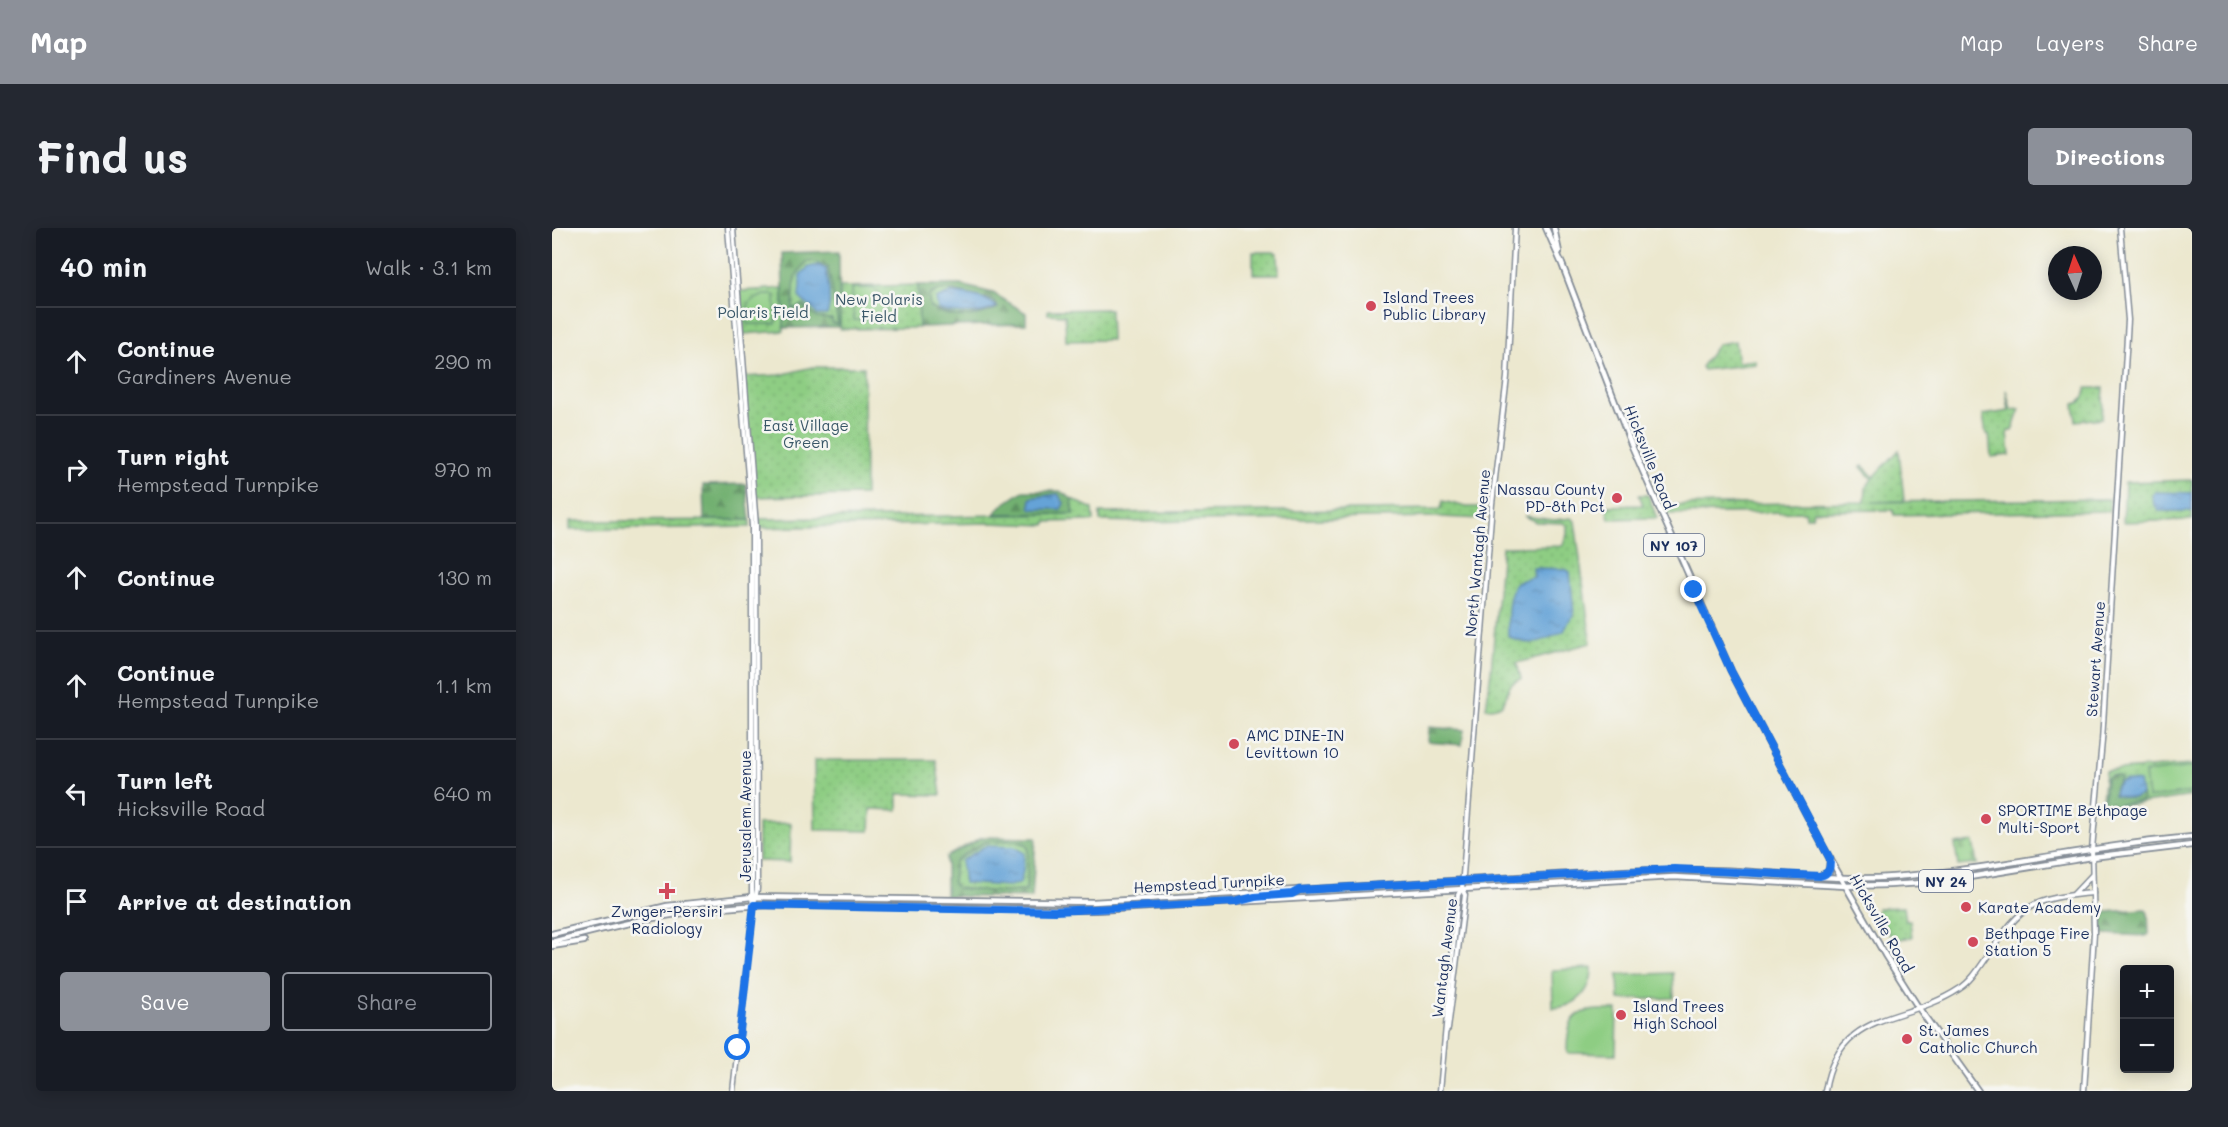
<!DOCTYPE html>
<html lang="en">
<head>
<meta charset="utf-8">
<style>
  :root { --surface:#171b24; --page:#242831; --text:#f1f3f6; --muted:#9ea1a6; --line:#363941; --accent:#8c9099 }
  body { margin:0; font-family:Mali,sans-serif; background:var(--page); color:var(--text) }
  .controls { position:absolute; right:18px; bottom:18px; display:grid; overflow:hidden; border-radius:6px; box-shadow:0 3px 15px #0003 }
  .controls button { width:54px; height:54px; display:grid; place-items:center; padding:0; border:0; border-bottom:2px solid var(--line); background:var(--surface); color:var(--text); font:30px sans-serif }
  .compass { position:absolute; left:1496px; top:18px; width:54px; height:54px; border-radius:50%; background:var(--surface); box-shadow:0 3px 15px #0003; rotate:357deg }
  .stop { position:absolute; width:18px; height:18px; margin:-14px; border:4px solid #1a73e8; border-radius:50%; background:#fff }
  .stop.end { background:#1a73e8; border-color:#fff; box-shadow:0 2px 6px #0008 }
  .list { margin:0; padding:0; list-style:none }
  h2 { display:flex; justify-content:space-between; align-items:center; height:78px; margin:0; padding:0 24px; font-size:26px }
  h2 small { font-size:20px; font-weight:400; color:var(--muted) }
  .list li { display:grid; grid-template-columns:39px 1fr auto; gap:18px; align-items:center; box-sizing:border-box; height:108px; padding:0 24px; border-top:2px solid var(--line) }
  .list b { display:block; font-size:22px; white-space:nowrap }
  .list p { margin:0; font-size:20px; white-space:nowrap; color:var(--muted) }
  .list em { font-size:20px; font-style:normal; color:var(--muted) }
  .actions { display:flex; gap:12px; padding:18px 24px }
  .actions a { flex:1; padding:14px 0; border:2px solid var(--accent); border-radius:6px; text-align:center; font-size:21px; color:var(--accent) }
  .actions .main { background:var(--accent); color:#fff }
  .icon { flex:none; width:33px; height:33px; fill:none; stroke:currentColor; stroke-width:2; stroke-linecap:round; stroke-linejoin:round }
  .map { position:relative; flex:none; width:1640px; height:863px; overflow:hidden; border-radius:6px }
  header { display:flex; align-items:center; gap:36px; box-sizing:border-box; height:84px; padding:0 30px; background:var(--accent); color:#fff }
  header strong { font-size:28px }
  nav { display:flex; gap:33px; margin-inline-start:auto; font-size:21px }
  .intro { display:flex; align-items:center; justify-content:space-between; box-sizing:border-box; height:144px; padding:0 36px }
  h1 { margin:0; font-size:42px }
  .button { padding:15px 27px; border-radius:6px; background:var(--accent); color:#fff; font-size:21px; font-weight:700 }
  main { display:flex; gap:36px; padding:0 36px }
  aside { flex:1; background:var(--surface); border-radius:6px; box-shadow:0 3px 15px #0003 }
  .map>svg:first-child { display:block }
  .grass { fill:url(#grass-dots); stroke:#547e70; stroke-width:1.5 }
  .forest { fill:url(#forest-firs); stroke:#467068; stroke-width:1.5; fill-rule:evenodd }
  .cemetery { fill:url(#cemetery-stones); stroke:#547e70; stroke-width:1.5 }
  .pitch { fill:#8ecd83; stroke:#547e70; stroke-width:1.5 }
  .water { fill:url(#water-ripples); stroke:#40699a; stroke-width:1.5 }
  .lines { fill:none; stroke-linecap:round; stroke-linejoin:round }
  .secondary-casing { stroke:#848c96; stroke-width:7 }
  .primary-casing { stroke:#848c96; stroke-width:8 }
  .secondary { stroke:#fff; stroke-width:4 }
  .primary { stroke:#fff; stroke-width:4.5 }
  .route { stroke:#1a73e8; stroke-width:8 }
  .poi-dot { fill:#d1495b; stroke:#f6f6f2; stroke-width:2 }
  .labels { text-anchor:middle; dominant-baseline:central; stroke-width:5; stroke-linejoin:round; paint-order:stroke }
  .shield { fill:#f6f6f2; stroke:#5d6b8a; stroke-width:1.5 }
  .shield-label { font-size:14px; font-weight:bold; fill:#1b2f5e }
  .poi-label { font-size:15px; fill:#1b2f5e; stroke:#f6f6f2; text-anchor:start }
  .park-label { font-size:15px; fill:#385667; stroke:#f6f6f2 }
  .street-label { font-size:15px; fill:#1b2f5e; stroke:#f6f6f2 }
</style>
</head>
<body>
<header>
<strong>Map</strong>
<nav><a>Map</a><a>Layers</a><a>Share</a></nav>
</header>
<div class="intro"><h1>Find us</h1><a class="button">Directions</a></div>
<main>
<aside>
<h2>40 min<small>Walk · 3.1 km</small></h2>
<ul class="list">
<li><svg class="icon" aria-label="ahead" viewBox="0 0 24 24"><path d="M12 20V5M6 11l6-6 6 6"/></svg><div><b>Continue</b><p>Gardiners Avenue</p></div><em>290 m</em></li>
<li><svg class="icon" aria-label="right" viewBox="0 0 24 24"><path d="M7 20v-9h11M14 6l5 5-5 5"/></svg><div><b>Turn right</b><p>Hempstead Turnpike</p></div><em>970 m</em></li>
<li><svg class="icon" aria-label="ahead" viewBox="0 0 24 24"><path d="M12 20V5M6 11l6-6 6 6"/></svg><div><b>Continue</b></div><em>130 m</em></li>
<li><svg class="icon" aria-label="ahead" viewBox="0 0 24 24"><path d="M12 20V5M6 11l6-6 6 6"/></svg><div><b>Continue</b><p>Hempstead Turnpike</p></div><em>1.1 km</em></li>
<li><svg class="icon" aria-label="left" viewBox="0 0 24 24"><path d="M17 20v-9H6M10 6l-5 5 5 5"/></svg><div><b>Turn left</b><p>Hicksville Road</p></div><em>640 m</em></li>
<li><svg class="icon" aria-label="arrive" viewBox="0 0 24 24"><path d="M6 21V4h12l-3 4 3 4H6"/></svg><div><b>Arrive at destination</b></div></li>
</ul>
<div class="actions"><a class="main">Save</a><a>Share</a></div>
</aside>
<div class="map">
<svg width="1640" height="863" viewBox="0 0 1640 863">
  <defs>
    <pattern id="grass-dots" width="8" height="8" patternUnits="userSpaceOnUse" patternTransform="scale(1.5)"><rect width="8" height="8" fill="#8ecd83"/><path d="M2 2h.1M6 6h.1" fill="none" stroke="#7ab074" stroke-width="1.8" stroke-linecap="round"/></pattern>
    <pattern id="forest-firs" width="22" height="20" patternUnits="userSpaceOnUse" patternTransform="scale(1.5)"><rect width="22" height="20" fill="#72b071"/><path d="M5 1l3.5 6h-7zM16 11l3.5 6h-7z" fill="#5d9060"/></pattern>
    <pattern id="cemetery-stones" width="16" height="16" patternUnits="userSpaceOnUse" patternTransform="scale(1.5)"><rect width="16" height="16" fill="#8ecd83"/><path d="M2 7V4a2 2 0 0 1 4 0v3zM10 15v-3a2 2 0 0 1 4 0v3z" fill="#7ab074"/></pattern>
    <pattern id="water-ripples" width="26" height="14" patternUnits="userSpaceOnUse" patternTransform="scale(1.5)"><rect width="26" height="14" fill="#65a3d7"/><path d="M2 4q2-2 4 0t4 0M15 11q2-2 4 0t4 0" fill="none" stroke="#5285b2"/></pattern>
  </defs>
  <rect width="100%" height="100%" fill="#f6f6f2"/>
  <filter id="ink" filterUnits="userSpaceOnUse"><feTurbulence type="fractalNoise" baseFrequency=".0167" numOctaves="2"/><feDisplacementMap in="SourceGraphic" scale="12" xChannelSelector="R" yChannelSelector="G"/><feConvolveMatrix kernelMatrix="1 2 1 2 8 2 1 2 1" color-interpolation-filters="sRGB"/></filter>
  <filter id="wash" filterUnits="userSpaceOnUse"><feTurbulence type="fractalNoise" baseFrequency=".008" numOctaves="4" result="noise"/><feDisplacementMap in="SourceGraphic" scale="24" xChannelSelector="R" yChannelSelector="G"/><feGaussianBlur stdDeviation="1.35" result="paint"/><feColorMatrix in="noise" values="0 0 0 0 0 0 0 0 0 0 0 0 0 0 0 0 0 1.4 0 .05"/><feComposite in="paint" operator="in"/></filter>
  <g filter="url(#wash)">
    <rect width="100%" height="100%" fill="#ece8cf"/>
    <g class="grass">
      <path d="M701,24H722L726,27L727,46H701Z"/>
      <path d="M260,32L276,39L286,96H281L280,91L265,90L251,77L240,81L243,49L254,34Z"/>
      <path d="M366,57L367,100L288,101V59Z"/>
      <path d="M231,60L232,103L192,106L188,63Z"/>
      <path d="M396,62L442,73L446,80C424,90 399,92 378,79L377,68C382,63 389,63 396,62Z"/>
      <path d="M558,81L559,112L514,113L513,87L496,86V82Z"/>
      <path d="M1183,113L1186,134L1203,132L1204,136L1151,142L1149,139L1166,116Z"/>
      <path d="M260,139H312L313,267L200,269L191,149L228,147Z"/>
      <path d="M1534,160H1552L1550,190L1524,193L1522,176C1531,175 1533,169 1534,160Z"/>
      <path d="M1454,162L1459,182L1468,181L1460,203H1456L1458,227L1439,229L1437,206H1434L1431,187L1457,183Z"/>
      <path d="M1347,222L1352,273L1320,274L1558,271L1557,283L1342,287L1341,282L1261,283L1260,289H1254L1253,284L1114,286L1111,277L1313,274L1314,259L1320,251L1309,239L1311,238L1322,249Z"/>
      <path d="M1640,252V292L1571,294L1573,254Z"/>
      <path d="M1087,267H1096L1105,290L1057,291L1054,278L1091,277Z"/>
      <path d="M520,271L541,281L542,293L494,294L493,297L437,295L205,300V291L522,286Z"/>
      <path d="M891,273L915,279H931L930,291L889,289L586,294L548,293V285L889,281Z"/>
      <path d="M972,288L1002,292L1019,290L1023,293L1039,415L965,435L969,451C945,458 965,481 934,480L939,443L950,319L1010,318L1015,307V298L1011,295L984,294Z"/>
      <path d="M198,292V299L18,302V293Z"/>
      <path d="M262,532H384L389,567L346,566V582L319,581L318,603L263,602Z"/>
      <path d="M1640,537V568L1549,581L1553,543Z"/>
      <path d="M239,595L238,634L206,633V596Z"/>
      <path d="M458,613L474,616L476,621L474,663L449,664L404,660L401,654L403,633L433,614Z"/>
      <path d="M1352,679L1354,693H1358L1360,709L1341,712L1328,692L1325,691V680Z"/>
    </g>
    <g class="forest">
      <path d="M287,23L288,99L232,100L230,25ZM260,33L276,39L286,96H281L280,91L265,90L250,77L241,81L243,49L254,34Z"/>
      <path d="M366,57H409L441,65L474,85V96L367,99ZM396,62L442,73L446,80C425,90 398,92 378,79L377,68C382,62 390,63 396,62Z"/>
      <path d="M194,256L198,292H152L151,257Z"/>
      <path d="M471,263H508L520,271L522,286H442L449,278Z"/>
      <path d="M877,499L912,502L910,517L876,514Z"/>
      <path d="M1558,547L1566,548L1568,551L1563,559L1562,567C1572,568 1581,574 1589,566L1591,571L1590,573L1554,578L1552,576L1554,550Z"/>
      <path d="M430,609L484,610L480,670L394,668V629ZM458,613L474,616L476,621L474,663L449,664L404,660L401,654L403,633L405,631L433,614Z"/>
      <path d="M1593,681L1596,685L1597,706L1594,708L1550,706V694L1554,684Z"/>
    </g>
    <path class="cemetery" d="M1421,614L1425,636L1406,638L1403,616Z"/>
    <g class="pitch">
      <path d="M300,60H321C333,69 334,77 335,91L302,92Z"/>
      <path d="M212,67H223L224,96H196L193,84L199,73Z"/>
      <path d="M1640,539V564L1596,570L1593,545Z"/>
      <path d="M1040,740C1040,764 1024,779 1001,780L1000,742Z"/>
      <path d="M1121,745L1122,770L1067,772L1066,747Z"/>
      <path d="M1065,782L1064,826L1015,825C1015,783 1026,781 1065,782Z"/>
    </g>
    <g class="water">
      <path d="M266,37L274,41C276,56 280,73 275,87H265C261,79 253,76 247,69L249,46L257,39Z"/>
      <path d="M398,65C412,66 434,68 445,79C430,87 401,87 386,81L384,71Z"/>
      <path d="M1603,264L1640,265V283H1607L1602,276L1600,268Z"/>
      <path d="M506,266L512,275L509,281H481L478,279L479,270Z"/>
      <path d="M981,340L1013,341L1018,344L1022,387L1017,393L1012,403C990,413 979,421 956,408C956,390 954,370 964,354L982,349Z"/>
      <path d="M1573,552L1587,554L1589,566C1580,574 1571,568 1562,567C1563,558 1565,555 1573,552Z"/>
      <path d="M433,618L462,619L472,625L471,643L468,655L457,658L412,655L409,633Z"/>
    </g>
  </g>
  <g filter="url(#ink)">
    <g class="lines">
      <g class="secondary-casing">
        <g id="secondary">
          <path d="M176,0L200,298V669L201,677"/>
          <path d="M181,0L204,298L205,661L202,677L181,863"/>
          <path d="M1522,666L1540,647"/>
          <path d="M894,803L896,801L913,667L910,661"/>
          <path d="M888,863L906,667L910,660L940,276L955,149L963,0"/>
          <path d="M1273,863C1287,779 1353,797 1407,761C1420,753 1428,739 1437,726C1470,676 1481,670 1541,665"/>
          <path d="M1532,863L1542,705L1540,621L1550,513L1576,92L1568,0"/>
        </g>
      </g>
      <g class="primary-casing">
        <g id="primary">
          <path d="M994,0L1010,36L1079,216L1179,443L1272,620L1333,727L1366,779L1426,863"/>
          <path d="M1002,0L1007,24"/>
          <path d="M1270,647L1277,644L1278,631"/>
          <path d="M691,672C706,667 737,671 747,662"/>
          <path d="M0,706L115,678L200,669L541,674L1072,643C1110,642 1148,641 1186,643C1238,646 1290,653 1341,649C1442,642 1540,617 1640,609"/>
          <path d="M0,714C75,694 140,679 218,677L544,682L1122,649L1294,658L1337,657L1387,654L1540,629L1640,617"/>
          <path d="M0,718L32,713"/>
        </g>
      </g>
      <use href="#secondary" class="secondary"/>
      <use href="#primary" class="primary"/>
    </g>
  </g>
  <g class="lines" filter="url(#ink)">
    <path class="route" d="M186,820L202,677L503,683L683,674L703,669L740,666L747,662L1122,641L1268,648C1278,645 1278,640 1278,631L1179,443L1142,362"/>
  </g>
  <g class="poi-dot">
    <circle cx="819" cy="78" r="6"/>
    <circle cx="1065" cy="270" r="6"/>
    <circle cx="682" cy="516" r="6"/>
    <circle cx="1434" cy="591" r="6"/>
    <path d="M112 654h6v6h6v6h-6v6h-6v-6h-6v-6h6z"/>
    <circle cx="1414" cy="679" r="6"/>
    <circle cx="1421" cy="714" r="6"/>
    <circle cx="1069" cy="787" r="6"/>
    <circle cx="1355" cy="811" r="6"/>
  </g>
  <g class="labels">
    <g class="shield">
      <rect x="1092" y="306" width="60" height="22" rx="4.5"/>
      <rect x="1367" y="642" width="54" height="22" rx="4.5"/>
    </g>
    <g class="shield-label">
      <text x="1122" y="317">NY 107</text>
      <text x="1394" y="653">NY 24</text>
    </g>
    <g class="poi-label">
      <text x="831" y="69">Island Trees<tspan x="831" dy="17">Public Library</tspan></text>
      <text x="1053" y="261" text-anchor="end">Nassau County<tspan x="1053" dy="17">PD-8th Pct</tspan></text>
      <text x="694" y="507">AMC DINE-IN<tspan x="694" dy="17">Levittown 10</tspan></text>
      <text x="1446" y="582">SPORTIME Bethpage<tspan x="1446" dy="17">Multi-Sport</tspan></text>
      <text x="1426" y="679">Karate Academy</text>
      <text x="115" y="683" text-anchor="middle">Zwnger-Persiri<tspan x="115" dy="17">Radiology</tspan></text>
      <text x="1433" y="705">Bethpage Fire<tspan x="1433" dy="17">Station 5</tspan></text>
      <text x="1081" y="778">Island Trees<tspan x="1081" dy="17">High School</tspan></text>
      <text x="1367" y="802">St. James<tspan x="1367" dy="17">Catholic Church</tspan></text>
    </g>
    <g class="park-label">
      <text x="327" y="71">New Polaris<tspan x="327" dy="17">Field</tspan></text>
      <text x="211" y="84">Polaris Field</text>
      <text x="254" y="197">East Village<tspan x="254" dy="17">Green</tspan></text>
    </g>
    <g class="street-label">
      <text transform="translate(1098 229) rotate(68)">Hicksville Road</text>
      <text transform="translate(925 325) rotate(-85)">North Wantagh Avenue</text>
      <text transform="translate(1543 431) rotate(-86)">Stewart Avenue</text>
      <text transform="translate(193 588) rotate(-90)">Jerusalem Avenue</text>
      <text transform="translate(657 655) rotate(-3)">Hempstead Turnpike</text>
      <text transform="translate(1330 695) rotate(60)">Hicksville Road</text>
      <text transform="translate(892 730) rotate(-83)">Wantagh Avenue</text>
    </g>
  </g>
</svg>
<div class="controls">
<button>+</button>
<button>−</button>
</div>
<svg class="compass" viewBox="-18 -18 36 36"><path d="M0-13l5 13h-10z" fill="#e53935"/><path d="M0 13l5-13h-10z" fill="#9ea1a6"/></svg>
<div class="stop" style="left:186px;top:820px"></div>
<div class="stop end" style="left:1142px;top:362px"></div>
</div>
</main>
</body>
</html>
